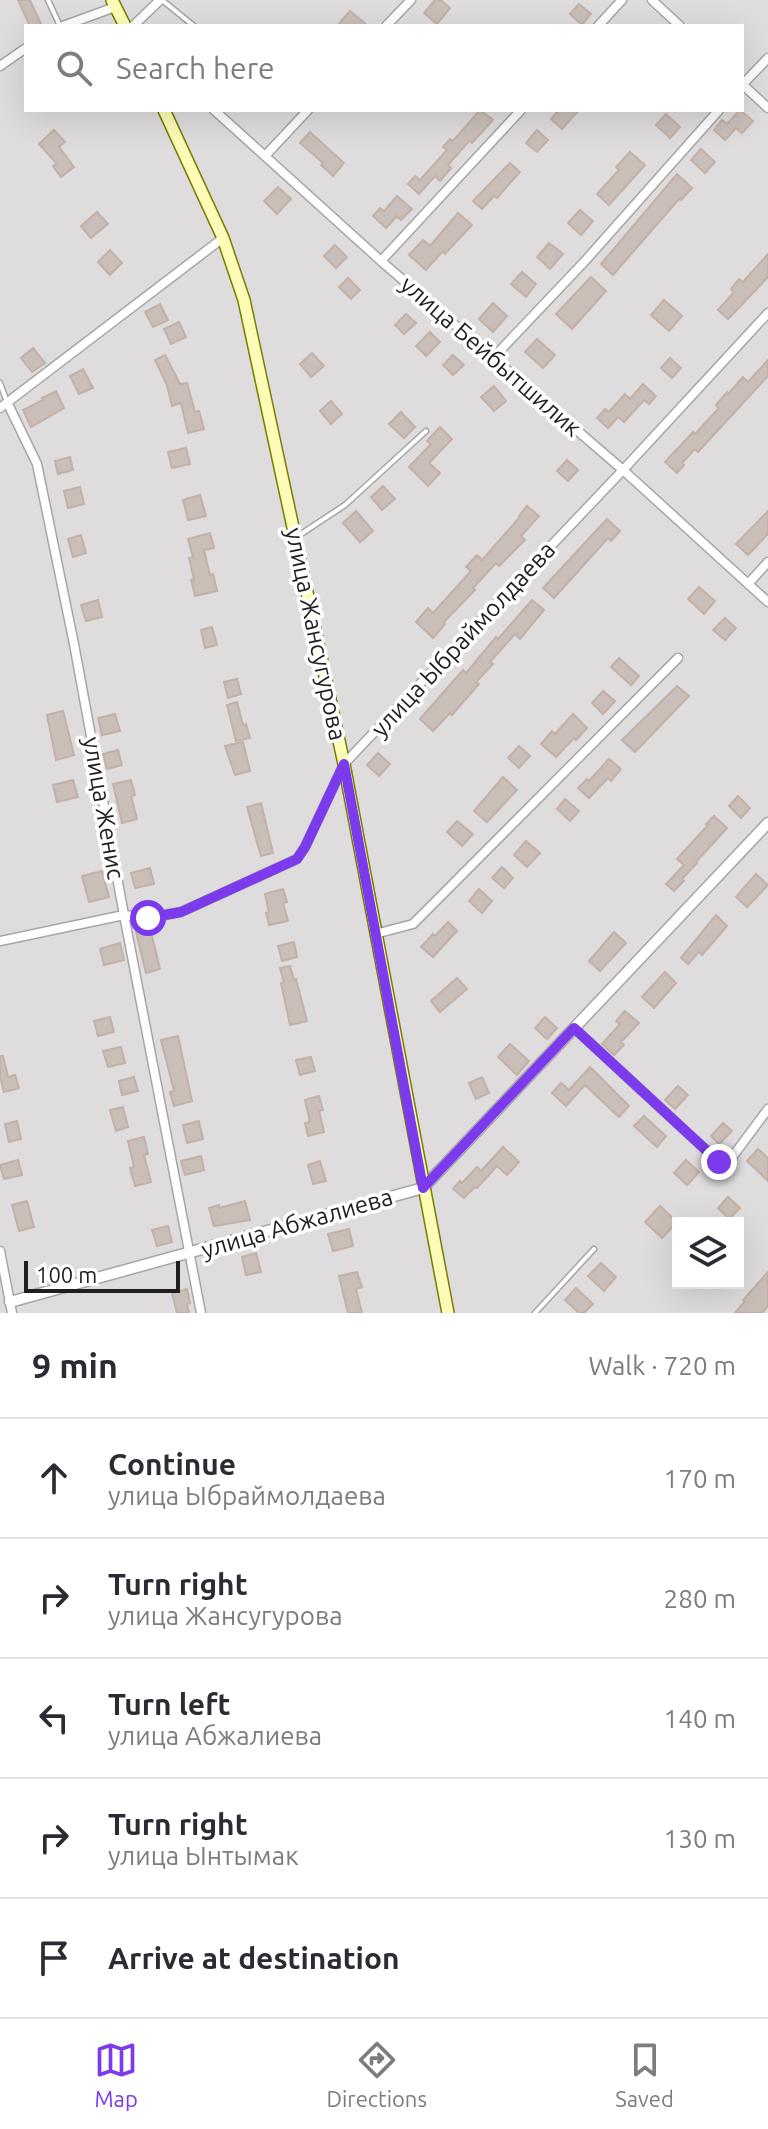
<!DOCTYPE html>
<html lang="en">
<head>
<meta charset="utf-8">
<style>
  :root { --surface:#fff; --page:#f2f2f3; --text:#2b2b33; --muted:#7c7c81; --line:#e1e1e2; --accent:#7c3aed }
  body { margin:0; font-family:Ubuntu,sans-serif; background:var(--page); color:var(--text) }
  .controls { position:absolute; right:24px; bottom:24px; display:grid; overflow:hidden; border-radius:0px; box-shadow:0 8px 32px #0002 }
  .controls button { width:72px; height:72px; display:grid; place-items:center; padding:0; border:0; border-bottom:2px solid var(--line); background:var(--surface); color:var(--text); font:40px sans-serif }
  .scale { position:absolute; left:24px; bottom:20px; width:156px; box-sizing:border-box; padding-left:8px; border:4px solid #1f1f1f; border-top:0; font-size:22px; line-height:28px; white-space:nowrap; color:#1f1f1f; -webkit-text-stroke:6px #fff; paint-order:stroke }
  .stop { position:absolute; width:24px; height:24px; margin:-18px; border:6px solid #7c3aed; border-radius:50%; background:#fff }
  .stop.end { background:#7c3aed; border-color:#fff; box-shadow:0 2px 8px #0008 }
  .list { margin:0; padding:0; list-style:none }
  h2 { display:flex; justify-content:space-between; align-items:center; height:104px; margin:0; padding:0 32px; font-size:34px }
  h2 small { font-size:26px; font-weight:400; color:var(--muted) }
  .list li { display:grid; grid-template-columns:52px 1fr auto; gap:24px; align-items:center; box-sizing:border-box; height:120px; padding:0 32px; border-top:2px solid var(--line) }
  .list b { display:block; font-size:30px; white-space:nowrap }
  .list p { margin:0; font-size:26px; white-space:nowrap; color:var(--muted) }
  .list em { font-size:26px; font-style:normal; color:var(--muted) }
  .icon { flex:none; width:44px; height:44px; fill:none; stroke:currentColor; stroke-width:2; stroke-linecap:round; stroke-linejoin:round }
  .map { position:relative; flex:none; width:768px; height:1313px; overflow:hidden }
  .search { position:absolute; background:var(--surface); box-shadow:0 8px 32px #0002; left:24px; right:24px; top:24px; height:88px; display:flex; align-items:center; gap:20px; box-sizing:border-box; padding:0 28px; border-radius:0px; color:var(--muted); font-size:30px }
  .sheet { height:704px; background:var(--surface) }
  nav { display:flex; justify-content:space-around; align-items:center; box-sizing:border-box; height:112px; border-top:2px solid var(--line); background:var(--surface); font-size:22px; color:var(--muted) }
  nav a { display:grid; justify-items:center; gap:4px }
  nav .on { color:var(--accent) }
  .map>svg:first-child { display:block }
  .residential { fill:#dedcdc; fill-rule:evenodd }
  .building { fill:#c9beb8; stroke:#c3b1a7; stroke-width:2 }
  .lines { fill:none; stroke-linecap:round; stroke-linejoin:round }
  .service-casing { stroke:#a6a6a6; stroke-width:7 }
  .minor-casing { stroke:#a6a6a6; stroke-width:11 }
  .tertiary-casing { stroke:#a6a6a6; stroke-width:13 }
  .secondary-casing { stroke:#777d00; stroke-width:14 }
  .service { stroke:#fff; stroke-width:4 }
  .minor { stroke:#fff; stroke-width:8 }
  .tertiary { stroke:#fff; stroke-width:10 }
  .secondary { stroke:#fdfcb7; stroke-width:11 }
  .route { stroke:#7c3aed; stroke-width:10 }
  .labels { text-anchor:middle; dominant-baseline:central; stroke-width:7; stroke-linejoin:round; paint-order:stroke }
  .street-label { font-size:24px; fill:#1f1f1f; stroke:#fff }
</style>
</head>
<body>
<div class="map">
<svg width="768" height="1313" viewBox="0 0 768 1313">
  <rect width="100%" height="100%" fill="#f1ece5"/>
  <path class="residential" d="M0,0H768V1313H0ZM26,26H742V110H26ZM678,1223H738V1283H678Z"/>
  <g class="building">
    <path d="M18,0H30L42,26H30Z"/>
    <path d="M435,0H441L450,8L437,24L424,13Z"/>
    <path d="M579,4L591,14L582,25L570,14Z"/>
    <path d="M350,11L368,26H337Z"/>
    <path d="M480,110L493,120L472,143L469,141L448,165L451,168L440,181L435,176L419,194L408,184L415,176L420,180L447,150L443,147L450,139L453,141Z"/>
    <path d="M559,110H579L562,129L551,119Z"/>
    <path d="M740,110L753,121L742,133L736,128L725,140L714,130L722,120L727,124Z"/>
    <path d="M666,114L680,127L670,138L656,125Z"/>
    <path d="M54,130L65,142L59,147L74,167L61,177L53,166L57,164L39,144Z"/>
    <path d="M537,130L548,140L537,152L526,143Z"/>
    <path d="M310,132L344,163L333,176L321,165L323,163L300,143Z"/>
    <path d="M701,149L715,162L705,173L691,160Z"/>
    <path d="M630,152L645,165L609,205L597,194L619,170L616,167Z"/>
    <path d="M510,163L520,172L497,198L494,196L482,209L473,201Z"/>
    <path d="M677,174L692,188L681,200L679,199L613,275L601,264Z"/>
    <path d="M278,187L291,199L277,214L264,201Z"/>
    <path d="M397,196L412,209L401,220L397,216L386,228L373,216L380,208L384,211Z"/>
    <path d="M580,210L593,221L581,235L568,223Z"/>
    <path d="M97,212L108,224L91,238L81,226Z"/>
    <path d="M458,213L472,225L445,254L443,251L426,270L409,255L423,240L430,246Z"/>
    <path d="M549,243L563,254L550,269L537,257Z"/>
    <path d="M335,245L347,257L336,268L324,256Z"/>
    <path d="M110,250L122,263L110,275L98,262Z"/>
    <path d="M768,254V277L728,319L718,310L734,292L731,289L739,279L743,282Z"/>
    <path d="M522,272L536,284L526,297L511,284Z"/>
    <path d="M591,277L606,291L572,329L556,314Z"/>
    <path d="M348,278L360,290L351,299L339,287Z"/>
    <path d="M664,300L682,316L669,331L651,315Z"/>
    <path d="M493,303L507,316L493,332L479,319Z"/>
    <path d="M160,304L168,320L153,327L145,312Z"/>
    <path d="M406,314L416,323L404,334L395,325Z"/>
    <path d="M179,322L186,337L171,344L164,329Z"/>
    <path d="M430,332L440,342L426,356L416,346Z"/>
    <path d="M537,339L555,355L543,368L525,352Z"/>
    <path d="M33,348L45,363L32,372L21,358Z"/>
    <path d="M312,353L324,366L311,377L300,364Z"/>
    <path d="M165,355L180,384L187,383L195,412L199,411L204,429L188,433L181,403L172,406L167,385L155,360Z"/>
    <path d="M453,355L464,365L453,375L443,365Z"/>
    <path d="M670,358L681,368L672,378L661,368Z"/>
    <path d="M768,360V376L698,452L695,449L682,463L684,465L677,473L665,462L693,432L695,434L719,408L716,405L727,392L728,394L743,377L748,382Z"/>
    <path d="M83,369L93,388L79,394L70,376Z"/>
    <path d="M643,384L656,396L649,404L644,400L624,422L618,417L608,428L597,418L605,409L609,412L625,394L630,399Z"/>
    <path d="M494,386L506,401L494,411L481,397Z"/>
    <path d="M56,391L64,408L31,427L23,410L43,400L42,398Z"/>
    <path d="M331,401L342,414L331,424L320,411Z"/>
    <path d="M401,412L415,427L404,438L389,424Z"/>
    <path d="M440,427L452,439L429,463L440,473L428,486L409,467L431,444L427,441Z"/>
    <path d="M186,448L190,464L172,468L168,452Z"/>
    <path d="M70,457L73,470L58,474L55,461Z"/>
    <path d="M567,460L578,470L568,481L557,471Z"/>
    <path d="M383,486L395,499L382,510L371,497Z"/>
    <path d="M80,487L84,504L68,508L64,491Z"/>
    <path d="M200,495L206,516L188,520L183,500Z"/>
    <path d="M527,506L539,516L521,536L525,540L499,566L496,563L473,588L475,590L444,622L445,624L433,638L416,622L428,608L433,613L471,571L466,567L477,555L482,560L520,517L519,516Z"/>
    <path d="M356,511L373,531L360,542L343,523Z"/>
    <path d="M768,511V534L748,555L736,544Z"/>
    <path d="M607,519L620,531L611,541L608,538L554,598L543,588Z"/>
    <path d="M210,533L214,548L204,550L210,575L213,574L217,591L195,596L191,580L194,579L189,558L193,557L188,539Z"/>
    <path d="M81,535L86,553L73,557L68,539Z"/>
    <path d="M699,587L715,601L704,614L688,599Z"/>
    <path d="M98,600L102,617L86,621L81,605Z"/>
    <path d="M532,600L544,610L520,639L515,634L490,662L493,664L476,682L479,684L452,715L450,713L433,731L420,719L463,670L466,673L496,637L498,639Z"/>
    <path d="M725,618L736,628L725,640L713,630Z"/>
    <path d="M212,627L217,645L205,648L201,630Z"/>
    <path d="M619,658L639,676L631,685L611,667Z"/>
    <path d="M237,679L241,694L228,698L224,682Z"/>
    <path d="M677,686L689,696L635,752L622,740Z"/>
    <path d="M603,691L615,701L603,714L592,703Z"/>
    <path d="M237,702L243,725L246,724L250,738L236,741L227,705Z"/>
    <path d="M63,711L74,755L56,760L47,715Z"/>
    <path d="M115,714L120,731L102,735L98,718Z"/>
    <path d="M573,714L587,728L576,740L574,738L556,757L541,744L552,731L555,734Z"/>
    <path d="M243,742L250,771L235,775L225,746Z"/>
    <path d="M519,746L530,756L519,768L508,758Z"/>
    <path d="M118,750L122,765L107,769L103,754Z"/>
    <path d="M378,753L390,764L379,776L367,765Z"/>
    <path d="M609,759L621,769L611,781L608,778L589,798L578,788L587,779L589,781Z"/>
    <path d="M503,777L517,790L487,822L474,811Z"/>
    <path d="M73,780L78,797L57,802L53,785Z"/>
    <path d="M131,780L135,795L131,796L137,819L122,823L113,784Z"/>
    <path d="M738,796L750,808L741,818L729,806Z"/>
    <path d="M565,799L579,811L570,821L557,809Z"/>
    <path d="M261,803L273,853L261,856L247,807Z"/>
    <path d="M714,816L727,828L696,862L697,863L682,879L684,881L674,891L666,884L684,865L677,859L708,825L706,824Z"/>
    <path d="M457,821L473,834L462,846L447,832Z"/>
    <path d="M526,841L540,853L527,867L514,855Z"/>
    <path d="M502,867L513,878L504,888L492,878Z"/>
    <path d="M150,868L154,884L135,888L131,873Z"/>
    <path d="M102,871L109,897L89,902L82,876Z"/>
    <path d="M756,874L768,885L747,907L736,897Z"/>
    <path d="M283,889L287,902L283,903L288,921L269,925L266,913L269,912L265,894Z"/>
    <path d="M479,889L492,901L482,913L469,901Z"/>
    <path d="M716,915L727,926L702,955L699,952L688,964L681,958Z"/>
    <path d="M448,922L457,931L433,957L421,947L433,934L435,936Z"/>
    <path d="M150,928L160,969L146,973L136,932Z"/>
    <path d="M614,932L626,943L600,971L589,961Z"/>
    <path d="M294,942L297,957L282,961L278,946Z"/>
    <path d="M120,943L124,960L104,965L100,949Z"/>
    <path d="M290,966L294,980L296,979L307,1021L290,1025L281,983L284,982L280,968Z"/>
    <path d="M665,972L676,983L654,1008L642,997Z"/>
    <path d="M457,978L467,989L440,1012L431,1001Z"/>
    <path d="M625,1011L639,1023L621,1042L624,1045L614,1055L602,1044L620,1024L616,1021Z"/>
    <path d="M110,1017L114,1032L98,1036L94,1021Z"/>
    <path d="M545,1017L557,1028L547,1039L535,1028Z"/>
    <path d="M178,1036L192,1101L174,1106L170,1092L174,1091L161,1040Z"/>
    <path d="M510,1044L529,1061L517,1075L498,1057Z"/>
    <path d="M121,1047L125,1063L108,1067L103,1051Z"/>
    <path d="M0,1056H3L8,1077L15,1075L19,1088L4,1092L0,1076Z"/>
    <path d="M311,1057L315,1071L300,1075L296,1060Z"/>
    <path d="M590,1067L629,1106L619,1117L585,1085L566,1106L552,1093L561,1083L569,1090Z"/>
    <path d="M134,1077L138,1091L122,1095L119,1081Z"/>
    <path d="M482,1077L489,1093L476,1099L469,1083Z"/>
    <path d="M678,1086L688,1095L675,1109L665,1100Z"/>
    <path d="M319,1096L323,1110L319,1111L324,1132L308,1136L305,1123L310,1122L305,1100Z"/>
    <path d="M123,1107L128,1127L116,1131L110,1110Z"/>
    <path d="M644,1116L666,1136L657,1147L634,1126Z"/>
    <path d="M17,1121L21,1139L9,1142L5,1124Z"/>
    <path d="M199,1121L203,1139L187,1143L183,1125Z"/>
    <path d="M723,1123L732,1131L719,1144L711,1136Z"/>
    <path d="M144,1137L148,1154L144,1155L151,1182L135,1186L130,1168L134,1167L128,1141Z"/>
    <path d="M503,1147L519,1162L507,1175L497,1166L477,1188L475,1187L464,1198L453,1189L460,1181L462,1183L477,1167L481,1171Z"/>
    <path d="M758,1149L768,1158V1181L747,1161Z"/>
    <path d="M201,1156L204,1170L185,1175L181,1161Z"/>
    <path d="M18,1160L22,1175L4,1179L0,1165Z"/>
    <path d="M686,1160L699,1172L687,1185L674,1173Z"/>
    <path d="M320,1161L326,1181L313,1184L308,1165Z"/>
    <path d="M728,1197L740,1208L729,1219L718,1208Z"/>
    <path d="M27,1201L34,1227L19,1231L12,1205Z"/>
    <path d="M245,1201L250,1220L214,1226L209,1208L219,1205V1208Z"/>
    <path d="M660,1206L677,1222L662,1238L645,1222Z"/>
    <path d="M168,1226L172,1242L157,1246L152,1230Z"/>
    <path d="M349,1229L353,1246L333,1251L328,1234Z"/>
    <path d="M256,1253L261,1272L246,1275L242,1257Z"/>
    <path d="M601,1263L616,1277L604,1291L588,1276Z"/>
    <path d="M357,1272L362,1287L356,1289L362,1313H348L339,1276Z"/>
    <path d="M768,1272V1306L762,1313H735L745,1301L743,1300Z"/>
    <path d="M576,1288L593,1304L584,1313H579L565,1300Z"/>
    <path d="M187,1289L190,1303L187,1304L189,1313H177L172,1293Z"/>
  </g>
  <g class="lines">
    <g class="service-casing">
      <g id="service">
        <path d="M48,0L60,26"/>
        <path d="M162,0L194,26"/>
        <path d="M0,383L7,402"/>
        <path d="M298,536L345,505L426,431"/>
        <path d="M535,1313L594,1249"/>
      </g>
    </g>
    <g class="minor-casing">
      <g id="minor">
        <path d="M652,0L680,26"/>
        <path d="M63,26L115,7"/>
        <path d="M133,26L160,0"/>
        <path d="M386,26L411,0"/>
        <path d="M598,26L622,0"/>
        <path d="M0,66L26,48"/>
        <path d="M742,84L768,108"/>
        <path d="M742,85L768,58"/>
        <path d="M214,110L381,261L623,470L768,602"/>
        <path d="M265,156L308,110"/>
        <path d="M381,261L521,110"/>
        <path d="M493,358L585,261L719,110"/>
        <path d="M7,402L37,464L74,644L124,915L201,1313"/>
        <path d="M0,408L223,238"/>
        <path d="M748,584L768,562"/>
        <path d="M375,934L413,924L678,658"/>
        <path d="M0,941L124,915L148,918L181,912L297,859L305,847L344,764L623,470L768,313"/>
        <path d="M574,1028L719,1162L733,1156L768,1109"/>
        <path d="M0,1251L12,1313"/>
      </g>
    </g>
    <g class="tertiary-casing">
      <path id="tertiary" d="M10,1302L423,1188L768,823"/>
    </g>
    <g class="secondary-casing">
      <g id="secondary">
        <path d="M112,0L125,26"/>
        <path d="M164,110L223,238L244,300L344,764L448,1313"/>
      </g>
    </g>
    <use href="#service" class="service"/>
    <use href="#minor" class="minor"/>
    <use href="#tertiary" class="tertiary"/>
    <use href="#secondary" class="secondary"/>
  </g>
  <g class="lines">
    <path class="route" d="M148,918L181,912L297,859L305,847L344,764L423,1188L574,1028L719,1162"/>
  </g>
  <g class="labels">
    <g class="street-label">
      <text transform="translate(491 356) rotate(41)">улица Бейбытшилик</text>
      <text transform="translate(316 634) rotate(78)">улица Жансугурова</text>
      <text transform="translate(463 639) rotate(-47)">улица Ыбраймолдаева</text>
      <text transform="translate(104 808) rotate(80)">улица Женис</text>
      <text transform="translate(297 1223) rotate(-16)">улица Абжалиева</text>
    </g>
  </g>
</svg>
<div class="controls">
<button><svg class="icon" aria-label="layers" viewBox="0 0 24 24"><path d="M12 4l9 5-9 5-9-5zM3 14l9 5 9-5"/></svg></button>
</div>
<div class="scale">100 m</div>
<div class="stop" style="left:148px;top:918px"></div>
<div class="stop end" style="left:719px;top:1162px"></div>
<div class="search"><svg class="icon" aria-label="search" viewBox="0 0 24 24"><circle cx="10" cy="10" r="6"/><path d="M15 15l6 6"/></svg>Search here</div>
</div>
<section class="sheet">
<h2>9 min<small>Walk · 720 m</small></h2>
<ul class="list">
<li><svg class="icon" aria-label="ahead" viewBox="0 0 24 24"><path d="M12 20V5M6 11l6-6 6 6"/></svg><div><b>Continue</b><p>улица Ыбраймолдаева</p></div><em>170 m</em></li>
<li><svg class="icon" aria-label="right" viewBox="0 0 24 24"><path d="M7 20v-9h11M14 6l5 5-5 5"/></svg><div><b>Turn right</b><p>улица Жансугурова</p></div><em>280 m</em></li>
<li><svg class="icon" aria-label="left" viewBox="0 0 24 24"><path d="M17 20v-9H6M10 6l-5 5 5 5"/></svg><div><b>Turn left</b><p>улица Абжалиева</p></div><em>140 m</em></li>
<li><svg class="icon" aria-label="right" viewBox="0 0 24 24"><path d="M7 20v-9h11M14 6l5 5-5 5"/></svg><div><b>Turn right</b><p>улица Ынтымак</p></div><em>130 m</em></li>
<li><svg class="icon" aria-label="arrive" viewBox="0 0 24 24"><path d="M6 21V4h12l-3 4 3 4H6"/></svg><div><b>Arrive at destination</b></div></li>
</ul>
</section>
<nav>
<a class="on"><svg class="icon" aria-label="map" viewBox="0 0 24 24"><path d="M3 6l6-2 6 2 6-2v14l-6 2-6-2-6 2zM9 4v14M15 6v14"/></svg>Map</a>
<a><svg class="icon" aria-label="directions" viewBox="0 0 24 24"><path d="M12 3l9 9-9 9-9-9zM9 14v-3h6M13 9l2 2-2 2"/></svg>Directions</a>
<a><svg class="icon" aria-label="saved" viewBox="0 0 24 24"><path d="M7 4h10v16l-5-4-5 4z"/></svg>Saved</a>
</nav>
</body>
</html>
